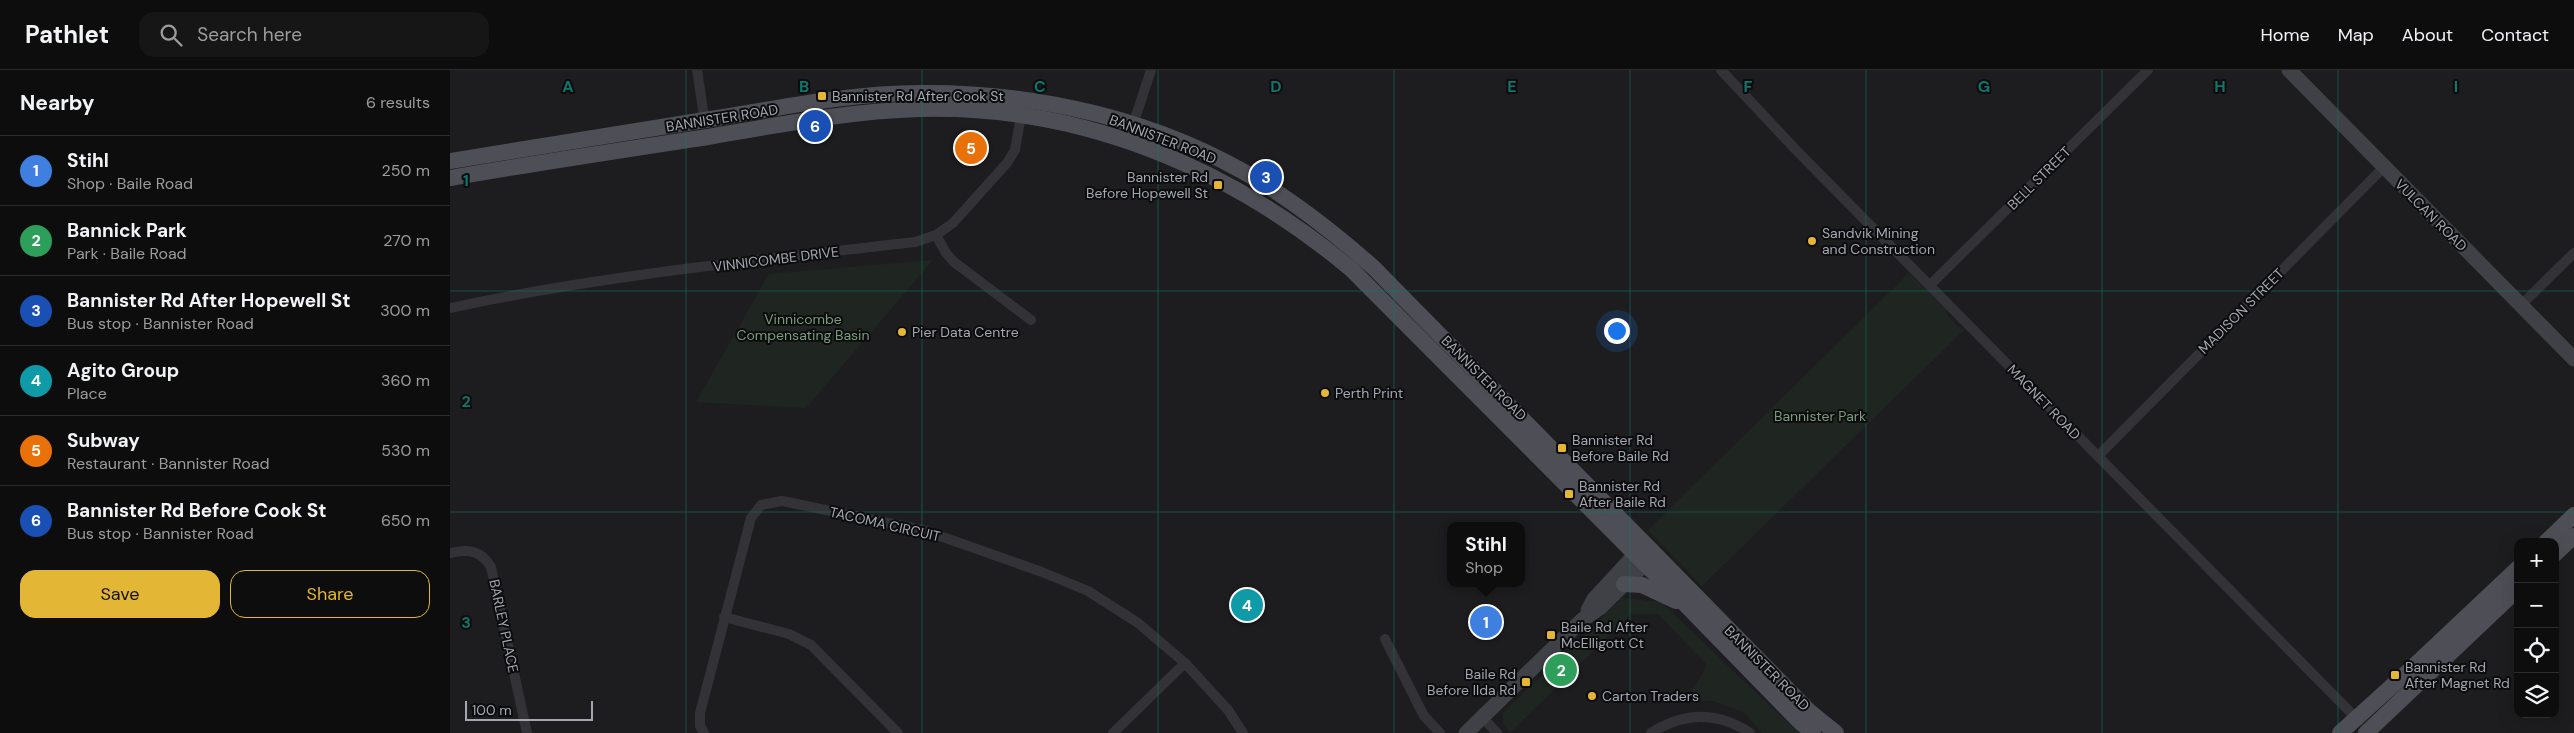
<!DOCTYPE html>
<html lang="en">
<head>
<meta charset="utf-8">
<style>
  :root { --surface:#0d0d0e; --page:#161617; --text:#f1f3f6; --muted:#9a9c9e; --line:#2d2d2e; --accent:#e4b636 }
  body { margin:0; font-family:"DM Sans",sans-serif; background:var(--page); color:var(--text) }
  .controls { position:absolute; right:15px; bottom:15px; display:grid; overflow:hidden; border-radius:10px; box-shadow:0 5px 20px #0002 }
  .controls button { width:45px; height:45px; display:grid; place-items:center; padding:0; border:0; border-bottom:1px solid var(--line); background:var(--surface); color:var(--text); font:25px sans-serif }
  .scale { position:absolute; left:15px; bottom:12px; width:128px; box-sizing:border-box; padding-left:5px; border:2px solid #a3a7b2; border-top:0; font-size:14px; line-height:18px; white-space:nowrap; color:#a3a7b2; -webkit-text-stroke:4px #0c0c0d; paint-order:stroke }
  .you { position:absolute; left:1166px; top:260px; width:18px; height:18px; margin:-12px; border:4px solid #fff; border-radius:50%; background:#1a73e8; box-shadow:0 0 0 8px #1a73e833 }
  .badge { display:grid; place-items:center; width:32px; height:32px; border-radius:50%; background:var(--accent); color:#fff; font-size:16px; font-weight:700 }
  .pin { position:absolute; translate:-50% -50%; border:2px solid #fff; box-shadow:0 1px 5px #0006 }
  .popup { position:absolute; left:997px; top:452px; width:78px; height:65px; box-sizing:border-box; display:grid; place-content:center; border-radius:10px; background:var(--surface); filter:drop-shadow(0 1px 4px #0005); font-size:16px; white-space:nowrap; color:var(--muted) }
  .popup b { font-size:19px; color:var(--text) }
  .popup::after { content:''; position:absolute; left:50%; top:100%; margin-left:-10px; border:10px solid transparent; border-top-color:var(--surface) }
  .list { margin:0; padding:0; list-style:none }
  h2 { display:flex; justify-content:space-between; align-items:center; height:65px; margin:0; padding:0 20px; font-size:21px }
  h2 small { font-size:16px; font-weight:400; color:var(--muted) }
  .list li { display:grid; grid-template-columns:32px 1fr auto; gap:15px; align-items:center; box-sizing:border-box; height:70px; padding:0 20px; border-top:1px solid var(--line) }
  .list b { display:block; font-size:19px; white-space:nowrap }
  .list p { margin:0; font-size:16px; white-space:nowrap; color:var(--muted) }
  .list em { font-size:16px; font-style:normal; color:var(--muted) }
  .actions { display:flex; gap:10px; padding:15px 20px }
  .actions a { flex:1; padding:11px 0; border:1px solid var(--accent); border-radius:15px; text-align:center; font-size:18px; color:var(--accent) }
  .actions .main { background:var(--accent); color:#111 }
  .icon { flex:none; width:28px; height:28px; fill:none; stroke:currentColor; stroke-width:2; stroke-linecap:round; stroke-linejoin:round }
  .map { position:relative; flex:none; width:2124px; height:663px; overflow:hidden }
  header { display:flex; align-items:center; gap:30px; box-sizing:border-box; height:70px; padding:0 25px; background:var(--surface); border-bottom:1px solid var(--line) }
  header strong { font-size:24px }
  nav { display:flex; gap:28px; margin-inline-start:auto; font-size:18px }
  .search { width:350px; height:45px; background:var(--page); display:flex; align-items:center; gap:12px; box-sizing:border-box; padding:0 18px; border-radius:15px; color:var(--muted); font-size:19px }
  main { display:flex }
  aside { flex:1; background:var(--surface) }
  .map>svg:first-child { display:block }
  .built { fill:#1d1d1f; fill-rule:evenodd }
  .green { fill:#1f2621 }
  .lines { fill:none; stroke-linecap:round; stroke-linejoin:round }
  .street { stroke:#323237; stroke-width:10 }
  .secondary { stroke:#404147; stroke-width:15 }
  .primary { stroke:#4e4f56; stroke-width:16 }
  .grid { fill:none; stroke:#0f766e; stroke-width:1; stroke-opacity:0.55 }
  .poi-dot { fill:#e4b636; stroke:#0c0c0d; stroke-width:2 }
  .labels { text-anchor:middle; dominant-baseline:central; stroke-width:4; stroke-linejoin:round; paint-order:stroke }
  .poi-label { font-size:14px; fill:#a3a7b2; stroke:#0c0c0d; text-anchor:start }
  .street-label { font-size:14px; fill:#a3a7b2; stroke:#0c0c0d }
  .park-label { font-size:14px; fill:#7b9c7f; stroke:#0c0c0d }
  .grid-label { font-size:16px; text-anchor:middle; font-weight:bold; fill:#0f766e; stroke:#0c0c0d; stroke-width:4; stroke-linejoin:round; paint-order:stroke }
</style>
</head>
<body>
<header>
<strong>Pathlet</strong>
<div class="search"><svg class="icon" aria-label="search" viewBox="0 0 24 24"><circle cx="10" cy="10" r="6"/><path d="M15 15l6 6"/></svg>Search here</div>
<nav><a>Home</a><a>Map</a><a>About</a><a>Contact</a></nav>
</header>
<main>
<aside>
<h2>Nearby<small>6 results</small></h2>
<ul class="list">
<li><span class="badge" style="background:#3f7fe0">1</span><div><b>Stihl</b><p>Shop · Baile Road</p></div><em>250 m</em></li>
<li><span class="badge" style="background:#2e9e5b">2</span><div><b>Bannick Park</b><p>Park · Baile Road</p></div><em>270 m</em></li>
<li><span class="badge" style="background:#1a4fb4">3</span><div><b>Bannister Rd After Hopewell St</b><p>Bus stop · Bannister Road</p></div><em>300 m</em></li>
<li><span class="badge" style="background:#0f9aa8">4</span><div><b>Agito Group</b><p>Place</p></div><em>360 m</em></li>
<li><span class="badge" style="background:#e8710a">5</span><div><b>Subway</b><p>Restaurant · Bannister Road</p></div><em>530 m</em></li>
<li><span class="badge" style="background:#1a4fb4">6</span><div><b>Bannister Rd Before Cook St</b><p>Bus stop · Bannister Road</p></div><em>650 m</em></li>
</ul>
<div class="actions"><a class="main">Save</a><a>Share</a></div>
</aside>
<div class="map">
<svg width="2124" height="663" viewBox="0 0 2124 663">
  <rect width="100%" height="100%" fill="#111112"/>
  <path class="built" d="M0,0H2124V663H0ZM1001,456H1071V513H1001ZM2068,472H2105V644H2068Z"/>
  <g class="green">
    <path d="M483,190L356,338L246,332L319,204Z"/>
    <path d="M1459,203L1496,239V244L1508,257L1515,259L1252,516L1198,460Z"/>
    <path d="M1172,528L1211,532L1333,648L1351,663H1312L1294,642L1263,631L1237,630L1257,595L1208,544H1181L1060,663L1053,653V643Z"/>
  </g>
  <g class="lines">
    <g class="street">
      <path d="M247,0L255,53"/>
      <path d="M1271,0L1346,80L1909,651"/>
      <path d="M678,70L701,0"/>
      <path d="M486,165L496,183L504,192L581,250"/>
      <path d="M1480,215L1698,0"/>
      <path d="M2071,235L2124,183"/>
      <path d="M0,238C153,205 310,190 465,172L486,165L503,153L557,93L565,80L572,40"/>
      <path d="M1648,386L1934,97"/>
      <path d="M0,483C18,479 31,480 41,497L77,663"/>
      <path d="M274,547L339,564L361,575L448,663"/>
      <path d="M935,569L974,646L990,663"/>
      <path d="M1032,647L1047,663"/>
      <path d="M254,663L250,656V643L301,448L311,435L332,431L473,460L592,502L638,521L688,553L735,593L778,640L793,663"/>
      <path d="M663,663L735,593"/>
      <path d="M1201,663C1234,642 1267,641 1300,663"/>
    </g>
    <g class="secondary">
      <path d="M1839,0L2124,289"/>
      <path d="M1138,540L1144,529L1193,476"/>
      <path d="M1016,663L1132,550L1151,537L1203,486"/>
    </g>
    <g class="primary">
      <path d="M0,91C87,77 174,63 261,49C330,38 400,23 470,23C588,22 710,50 811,112C851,137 889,167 924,198L1360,642L1386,663"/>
      <path d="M0,108C86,93 172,80 258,67C328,55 399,41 470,39C631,35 779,97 901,199L1235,534L1350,652L1363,663"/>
      <path d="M2096,472L2124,445"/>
      <path d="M2105,484L2124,466"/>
      <path d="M1174,514L1192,515L1226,531"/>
      <path d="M1890,663L1962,598L2068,498"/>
      <path d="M1916,663L2068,519"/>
    </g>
  </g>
  <path class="grid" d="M236,0V663M472,0V663M708,0V663M944,0V663M1180,0V663M1416,0V663M1652,0V663M1888,0V663M0,221H2124M0,442H2124"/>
  <g class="poi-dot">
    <rect x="367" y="21" width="10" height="10" rx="2.5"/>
    <rect x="763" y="110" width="10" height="10" rx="2.5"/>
    <circle cx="1362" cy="171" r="5"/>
    <circle cx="452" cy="262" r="5"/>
    <circle cx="875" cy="323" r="5"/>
    <rect x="1107" y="373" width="10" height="10" rx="2.5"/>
    <rect x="1114" y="419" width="10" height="10" rx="2.5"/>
    <rect x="1096" y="560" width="10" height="10" rx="2.5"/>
    <rect x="1940" y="600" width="10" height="10" rx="2.5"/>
    <rect x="1071" y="607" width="10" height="10" rx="2.5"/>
    <circle cx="1142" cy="626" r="5"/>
  </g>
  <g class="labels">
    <g class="poi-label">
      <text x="382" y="26">Bannister Rd After Cook St</text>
      <text x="758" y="107" text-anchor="end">Bannister Rd<tspan x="758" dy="16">Before Hopewell St</tspan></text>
      <text x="1372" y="163">Sandvik Mining<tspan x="1372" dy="16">and Construction</tspan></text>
      <text x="462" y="262">Pier Data Centre</text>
      <text x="885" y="323">Perth Print</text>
      <text x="1122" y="370">Bannister Rd<tspan x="1122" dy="16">Before Baile Rd</tspan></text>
      <text x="1129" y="416">Bannister Rd<tspan x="1129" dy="16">After Baile Rd</tspan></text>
      <text x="1111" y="557">Baile Rd After<tspan x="1111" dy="16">McElligott Ct</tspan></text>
      <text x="1955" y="597">Bannister Rd<tspan x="1955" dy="16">After Magnet Rd</tspan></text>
      <text x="1066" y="604" text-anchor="end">Baile Rd<tspan x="1066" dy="16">Before Ilda Rd</tspan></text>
      <text x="1152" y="626">Carton Traders</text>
    </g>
    <g class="street-label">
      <text transform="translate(272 48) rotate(-9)">BANNISTER ROAD</text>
      <text transform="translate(713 69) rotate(21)">BANNISTER ROAD</text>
      <text transform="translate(1589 108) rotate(-45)">BELL STREET</text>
      <text transform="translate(1981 145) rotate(45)">VULCAN ROAD</text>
      <text transform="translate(326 189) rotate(-7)">VINNICOMBE DRIVE</text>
      <text transform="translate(1791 241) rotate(-45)">MADISON STREET</text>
      <text transform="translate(1034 308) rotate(45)">BANNISTER ROAD</text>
      <text transform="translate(1594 332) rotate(46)">MAGNET ROAD</text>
      <text transform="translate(435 454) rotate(13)">TACOMA CIRCUIT</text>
      <text transform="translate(54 556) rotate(78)">BARLEY PLACE</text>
      <text transform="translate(1317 598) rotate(45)">BANNISTER ROAD</text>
    </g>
    <g class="park-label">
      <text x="353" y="249">Vinnicombe<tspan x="353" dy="16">Compensating Basin</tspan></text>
      <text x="1370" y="346">Bannister Park</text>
    </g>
  </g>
  <g class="grid-label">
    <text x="118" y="22">A</text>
    <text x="354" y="22">B</text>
    <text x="590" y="22">C</text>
    <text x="826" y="22">D</text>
    <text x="1062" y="22">E</text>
    <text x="1298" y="22">F</text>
    <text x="1534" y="22">G</text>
    <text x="1770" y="22">H</text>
    <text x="2006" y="22">I</text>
    <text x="16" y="116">1</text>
    <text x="16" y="337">2</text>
    <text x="16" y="558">3</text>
  </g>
</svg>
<div class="controls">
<button>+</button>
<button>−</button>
<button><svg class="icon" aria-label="locate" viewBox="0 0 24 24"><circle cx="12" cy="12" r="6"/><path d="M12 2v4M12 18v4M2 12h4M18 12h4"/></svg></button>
<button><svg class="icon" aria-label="layers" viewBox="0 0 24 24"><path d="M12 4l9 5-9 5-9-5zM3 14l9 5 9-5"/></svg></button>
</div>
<div class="scale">100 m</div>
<div class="you"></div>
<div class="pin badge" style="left:1036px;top:552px;background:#3f7fe0">1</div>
<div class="popup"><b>Stihl</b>Shop</div>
<div class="pin badge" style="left:1111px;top:600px;background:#2e9e5b">2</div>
<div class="pin badge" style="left:816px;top:107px;background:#1a4fb4">3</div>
<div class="pin badge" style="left:797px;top:535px;background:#0f9aa8">4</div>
<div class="pin badge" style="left:521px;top:78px;background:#e8710a">5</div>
<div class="pin badge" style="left:365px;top:56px;background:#1a4fb4">6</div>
</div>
</main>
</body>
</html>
